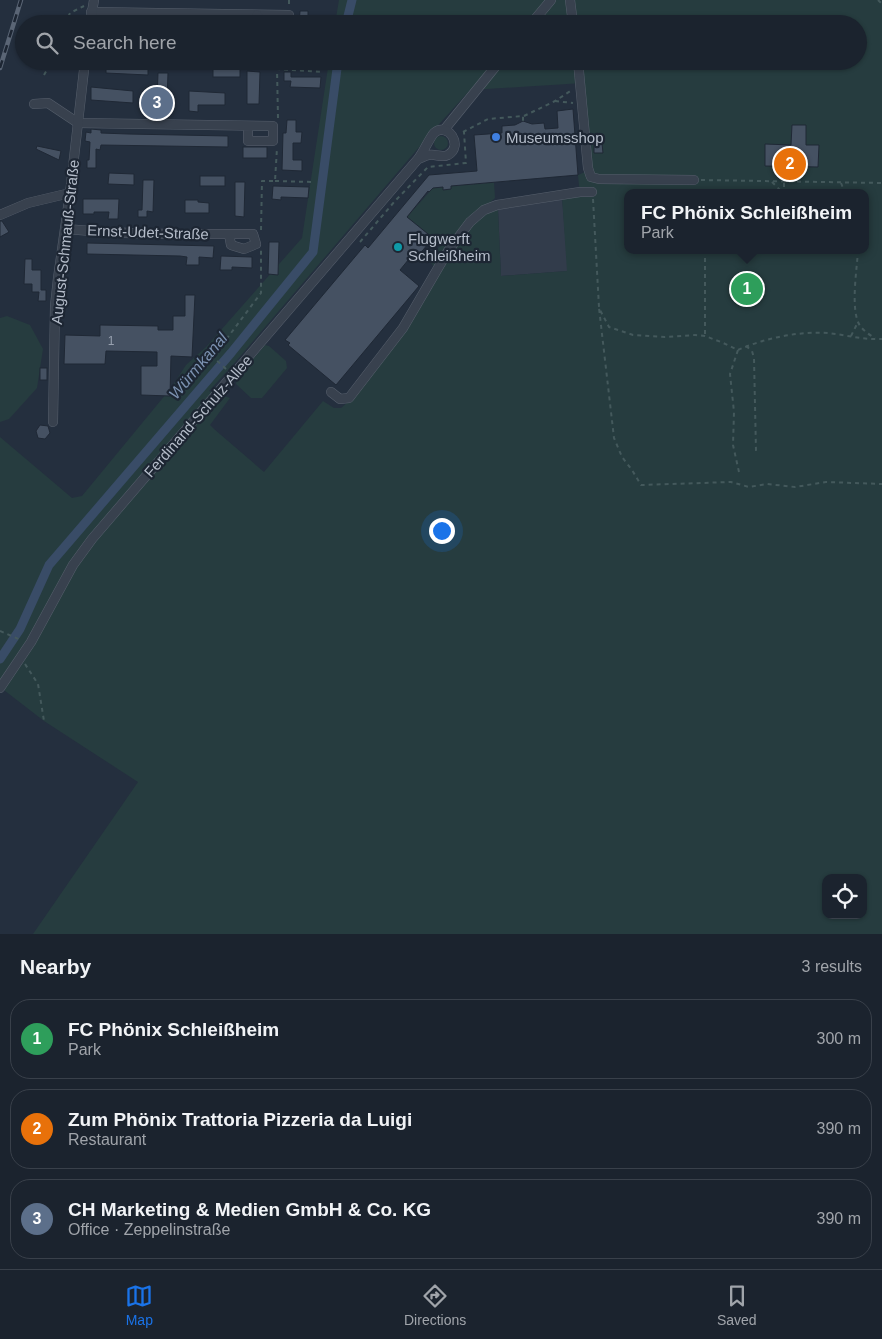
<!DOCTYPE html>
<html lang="en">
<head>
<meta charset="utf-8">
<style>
  :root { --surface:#1b232e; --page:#282f3a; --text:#f1f3f6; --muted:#a0a4aa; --line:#39404a; --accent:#1a73e8 }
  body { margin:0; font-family:Helvetica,sans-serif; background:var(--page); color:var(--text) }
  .controls { position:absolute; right:15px; bottom:15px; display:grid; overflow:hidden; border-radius:10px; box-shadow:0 1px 4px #0004 }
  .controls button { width:45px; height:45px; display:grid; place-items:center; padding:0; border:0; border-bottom:1px solid var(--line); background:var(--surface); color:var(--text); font:25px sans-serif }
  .you { position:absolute; left:441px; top:530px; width:18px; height:18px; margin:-12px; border:4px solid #fff; border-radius:50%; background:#1a73e8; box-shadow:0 0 0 8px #1a73e833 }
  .badge { display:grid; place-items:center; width:32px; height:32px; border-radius:50%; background:var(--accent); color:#fff; font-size:16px; font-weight:700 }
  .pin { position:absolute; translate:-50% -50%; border:2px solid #fff; box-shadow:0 1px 5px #0006 }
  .popup { position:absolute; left:624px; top:189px; width:245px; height:65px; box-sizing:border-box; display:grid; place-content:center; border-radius:10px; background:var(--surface); filter:drop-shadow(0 1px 4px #0005); font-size:16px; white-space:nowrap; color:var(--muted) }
  .popup b { font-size:19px; color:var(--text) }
  .popup::after { content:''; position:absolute; left:50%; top:100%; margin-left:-10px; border:10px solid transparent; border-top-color:var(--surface) }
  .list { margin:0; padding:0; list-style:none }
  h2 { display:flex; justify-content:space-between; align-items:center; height:65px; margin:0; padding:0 20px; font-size:21px }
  h2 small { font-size:16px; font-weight:400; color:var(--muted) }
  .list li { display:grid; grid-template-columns:32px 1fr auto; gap:15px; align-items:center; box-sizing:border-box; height:80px; margin:0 10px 10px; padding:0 10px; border:1px solid var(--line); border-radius:20px }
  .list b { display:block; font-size:19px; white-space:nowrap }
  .list p { margin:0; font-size:16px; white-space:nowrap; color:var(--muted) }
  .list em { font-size:16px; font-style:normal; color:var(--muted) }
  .icon { flex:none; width:28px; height:28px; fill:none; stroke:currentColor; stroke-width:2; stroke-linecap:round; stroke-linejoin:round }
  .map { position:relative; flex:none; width:882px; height:934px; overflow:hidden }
  .search { position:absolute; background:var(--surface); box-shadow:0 1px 4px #0004; left:15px; right:15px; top:15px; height:55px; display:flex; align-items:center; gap:12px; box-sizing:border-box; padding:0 18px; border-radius:28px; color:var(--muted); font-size:19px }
  .sheet { height:335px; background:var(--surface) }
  nav { display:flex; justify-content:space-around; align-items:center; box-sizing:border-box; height:70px; border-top:1px solid var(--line); background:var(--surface); font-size:14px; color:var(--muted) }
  nav a { display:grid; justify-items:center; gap:2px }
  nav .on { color:var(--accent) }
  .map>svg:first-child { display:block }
  .airport { fill:#323c4b }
  .green { fill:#263c3f; fill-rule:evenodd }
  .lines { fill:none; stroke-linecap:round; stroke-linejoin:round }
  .canal { stroke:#394c67; stroke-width:9 }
  .building { fill:#455162; stroke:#1f2835 }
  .minor-casing { stroke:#565f6c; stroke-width:10 }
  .path { stroke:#44595c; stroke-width:2; stroke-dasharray:4 4; stroke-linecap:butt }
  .minor { stroke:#38414e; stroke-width:9 }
  .rail-casing { stroke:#5a6575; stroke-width:4.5 }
  .rail { stroke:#1d2633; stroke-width:2.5; stroke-dasharray:8; stroke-linecap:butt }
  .shop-dot { fill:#3f7fe0; stroke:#1d2633; stroke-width:2 }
  .culture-dot { fill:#0f9aa8; stroke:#1d2633; stroke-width:2 }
  .labels { text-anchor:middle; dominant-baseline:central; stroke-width:4.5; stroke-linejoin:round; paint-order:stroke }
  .number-label { font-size:12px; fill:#98a1af }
  .poi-label { font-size:15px; fill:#b4bcc9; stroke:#1d2633; text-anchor:start }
  .street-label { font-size:15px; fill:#b4bcc9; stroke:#1d2633 }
  .water-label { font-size:16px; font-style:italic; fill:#7c92b1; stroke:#1d2633 }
</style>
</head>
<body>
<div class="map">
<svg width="882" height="934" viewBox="0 0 882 934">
  <rect width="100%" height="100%" fill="#242f3e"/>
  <path class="airport" d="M562,197L568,271L501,276L498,210L496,208Z"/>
  <g class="green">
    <path d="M339,0H882V934H33L138,782L44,721L0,687V437L72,498L82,496L171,388L186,365L206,347L302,238L329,61H858V24H335ZM583,83L592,169L578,175L580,195L562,197L567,271L501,276L498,210L496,208L473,222L447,255L355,396L341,408H334L323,401L264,472L214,429L210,425L230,398L209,391L231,367L432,132L470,90ZM628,193H866V250H628ZM826,878H863V915H826Z"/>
    <circle cx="441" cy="143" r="7"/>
    <path d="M494,182L495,198C489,204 482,208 476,213C458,229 445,248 433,270V265L428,261L441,245L407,217L433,188L443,187L444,190L451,189V186Z"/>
    <path d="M7,316L30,325L43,349L37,388L9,419L0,422V318Z"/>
    <path d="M265,345L269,346L286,361L287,368L262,398H251L236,384L237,378Z"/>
  </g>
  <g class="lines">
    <g class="canal">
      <path d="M346,24L352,0"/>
      <path d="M0,659L20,629L49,565L231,353L313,252L338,61"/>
    </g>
  </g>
  <g class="building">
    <path d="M300,11H308V24H299Z"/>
    <path d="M106,63L148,64V75L106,73Z"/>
    <rect x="213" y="65" width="27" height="12"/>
    <path d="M247,71L260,72L259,104H247Z"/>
    <path d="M284,72H291V77H321L320,88L290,87L291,81H284Z"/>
    <path d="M158,73H168L167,101L157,100Z"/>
    <path d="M91,87L133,91V103L91,100Z"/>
    <path d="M189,91L225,93V105H198V112L189,111Z"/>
    <path d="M573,109L578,175L451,186V189L443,190V187L433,188L429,192L428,191L407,217L433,238L413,262L409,259L400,270L419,286L336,385L288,345L290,343L285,340L365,245L368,248L429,175L477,171L474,135L502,133V126L515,125L523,121L532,124L544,123L545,129L558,128L557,111Z"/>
    <path d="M287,120H296V132H302L301,143H293V160H302V171L282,170L283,133H286Z"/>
    <path d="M792,125H806V145H819L818,167L765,166V144L791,145Z"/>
    <path d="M91,129L101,130V133L128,134L228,136V147L101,145L100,150L96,149V168H87V160H89L90,142L85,141L86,132L91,133Z"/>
    <path d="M594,143H602L603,153H594Z"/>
    <path d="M37,146L61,151L59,160L36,149Z"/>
    <rect x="243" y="147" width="24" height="11"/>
    <path d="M109,173L134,174V185L108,184Z"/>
    <rect x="200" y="176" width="25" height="10"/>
    <path d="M143,180H154L153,212L147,211V217H138V210H142Z"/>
    <path d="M235,182H245L244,217L235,216Z"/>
    <path d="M273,186L309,187L308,198L281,197V200L272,199Z"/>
    <path d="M83,199H119L118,219H108L109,212H94V214H83Z"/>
    <path d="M185,200H198V202L209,203V213H185Z"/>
    <path d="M0,221H2L9,232L0,237Z"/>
    <path d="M269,242H279L278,275L268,274Z"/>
    <path d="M87,243L214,246L213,258L199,257V265H186L187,257L180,256L87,254Z"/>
    <path d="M221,256L252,257V268L232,267V270H220Z"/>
    <path d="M25,259H32V270H41V290H46V301H38L39,292H32V284H24Z"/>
    <path d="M185,295H195L192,357L171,356L170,396L141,395V366H157V352L106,351L105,364H64L65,335L100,336V325L158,326V330H173V316H185Z"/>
    <rect x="40" y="368" width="7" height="12"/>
    <path d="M40,425L48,426L50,433L45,439L38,438L36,431Z"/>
  </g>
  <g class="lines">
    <g class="minor-casing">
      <g id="minor">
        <path d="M570,0L573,24"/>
        <path d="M91,12L289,15V24"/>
        <path d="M257,15L262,24"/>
        <path d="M90,24L94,0"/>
        <path d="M531,24L551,0"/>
        <path d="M578,61L588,168L591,177L599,179L694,180"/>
        <path d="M34,104L48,103L78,123L273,126V141H248V126"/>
        <path d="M444,130L500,61"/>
        <path d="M0,215L28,203L70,193"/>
        <path d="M66,229C128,235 190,234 253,234L256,244L244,249L231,245L229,234"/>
        <path d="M331,392L340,399L349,398L403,328L448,251L470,222L484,210L497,205L580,192H592"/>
        <path d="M53,422L55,306L58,278L70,193L85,61"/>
        <path d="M0,688L31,642L73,565L92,539L418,159C423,153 430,137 434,133C448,121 464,146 448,155C442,158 436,154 429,155C425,156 421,158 418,159"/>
      </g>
    </g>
    <g class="path">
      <path d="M289,0V8"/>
      <path d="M878,0L882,4"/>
      <path d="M65,24L70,13L84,6"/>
      <path d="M289,61V68"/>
      <path d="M44,75L52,61"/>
      <path d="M555,101L573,103"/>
      <path d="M524,116L555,101L572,90"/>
      <path d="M278,118L277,69L323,72"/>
      <path d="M463,132L488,119L523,116V121"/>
      <path d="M701,180L882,183"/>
      <path d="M275,181L312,182"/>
      <path d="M772,182L783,193"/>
      <path d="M784,183V193"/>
      <path d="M841,183L845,193"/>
      <path d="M593,199L599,307"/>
      <path d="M261,230L262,181H275L277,148"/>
      <path d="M360,242L395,201L428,167L466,163L464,132"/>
      <path d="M705,250V336"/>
      <path d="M858,250C857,269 851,304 858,322C861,329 868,334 875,338"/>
      <path d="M851,336L858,322"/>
      <path d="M746,346L752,351L754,358L756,451"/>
      <path d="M738,350C765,338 799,331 828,333C846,335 864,340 882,339"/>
      <path d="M226,369L213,357L261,293V250"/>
      <path d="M739,472L733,445L734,412L730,374L738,350L721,342L705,336L695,335L665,337L633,335L609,327L599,308L614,438L622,457L632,470L641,485L731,482L749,487L767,484L795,487L826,482L882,484"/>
      <path d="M0,631L21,640"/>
      <path d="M25,664L38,684L44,721"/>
    </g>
    <use href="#minor" class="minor"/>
    <g class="rail-casing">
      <path id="rail" d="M0,68L21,0"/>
    </g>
    <use href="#rail" class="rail"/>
  </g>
  <circle class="shop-dot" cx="496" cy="137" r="5"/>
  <circle class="culture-dot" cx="398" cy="247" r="5"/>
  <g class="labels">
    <g class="number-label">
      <text x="111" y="341">1</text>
    </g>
    <g class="poi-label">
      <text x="506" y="137">Museumsshop</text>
      <text x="408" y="238">Flugwerft<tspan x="408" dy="17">Schleißheim</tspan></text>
    </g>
    <g class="street-label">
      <text transform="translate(148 232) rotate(2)">Ernst-Udet-Straße</text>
      <text transform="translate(65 242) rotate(-84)">August-Schmauß-Straße</text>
      <text transform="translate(198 416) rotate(-49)">Ferdinand-Schulz-Allee</text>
    </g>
    <g class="water-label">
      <text transform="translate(198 366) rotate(-50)">Würmkanal</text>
    </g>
  </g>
</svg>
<div class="controls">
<button><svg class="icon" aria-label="locate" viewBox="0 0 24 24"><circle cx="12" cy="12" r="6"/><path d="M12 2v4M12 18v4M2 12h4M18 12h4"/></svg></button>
</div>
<div class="you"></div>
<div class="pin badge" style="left:747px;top:289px;background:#2e9e5b">1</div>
<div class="popup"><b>FC Phönix Schleißheim</b>Park</div>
<div class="pin badge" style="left:790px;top:164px;background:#e8710a">2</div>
<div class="pin badge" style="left:157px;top:103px;background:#5c6f8a">3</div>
<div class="search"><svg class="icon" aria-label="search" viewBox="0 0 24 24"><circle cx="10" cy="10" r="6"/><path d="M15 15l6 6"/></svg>Search here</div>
</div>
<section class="sheet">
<h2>Nearby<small>3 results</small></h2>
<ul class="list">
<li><span class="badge" style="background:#2e9e5b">1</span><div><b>FC Phönix Schleißheim</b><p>Park</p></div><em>300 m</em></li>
<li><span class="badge" style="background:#e8710a">2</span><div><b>Zum Phönix Trattoria Pizzeria da Luigi</b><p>Restaurant</p></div><em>390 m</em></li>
<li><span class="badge" style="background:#5c6f8a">3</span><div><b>CH Marketing &amp; Medien GmbH &amp; Co. KG</b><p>Office · Zeppelinstraße</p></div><em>390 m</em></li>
</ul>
</section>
<nav>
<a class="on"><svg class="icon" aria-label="map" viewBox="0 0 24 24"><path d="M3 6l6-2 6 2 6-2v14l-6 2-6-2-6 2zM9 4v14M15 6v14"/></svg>Map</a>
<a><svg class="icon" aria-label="directions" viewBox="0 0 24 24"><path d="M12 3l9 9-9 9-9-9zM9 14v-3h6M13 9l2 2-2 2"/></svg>Directions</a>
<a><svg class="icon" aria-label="saved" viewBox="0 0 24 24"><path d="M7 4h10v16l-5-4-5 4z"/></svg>Saved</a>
</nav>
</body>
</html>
